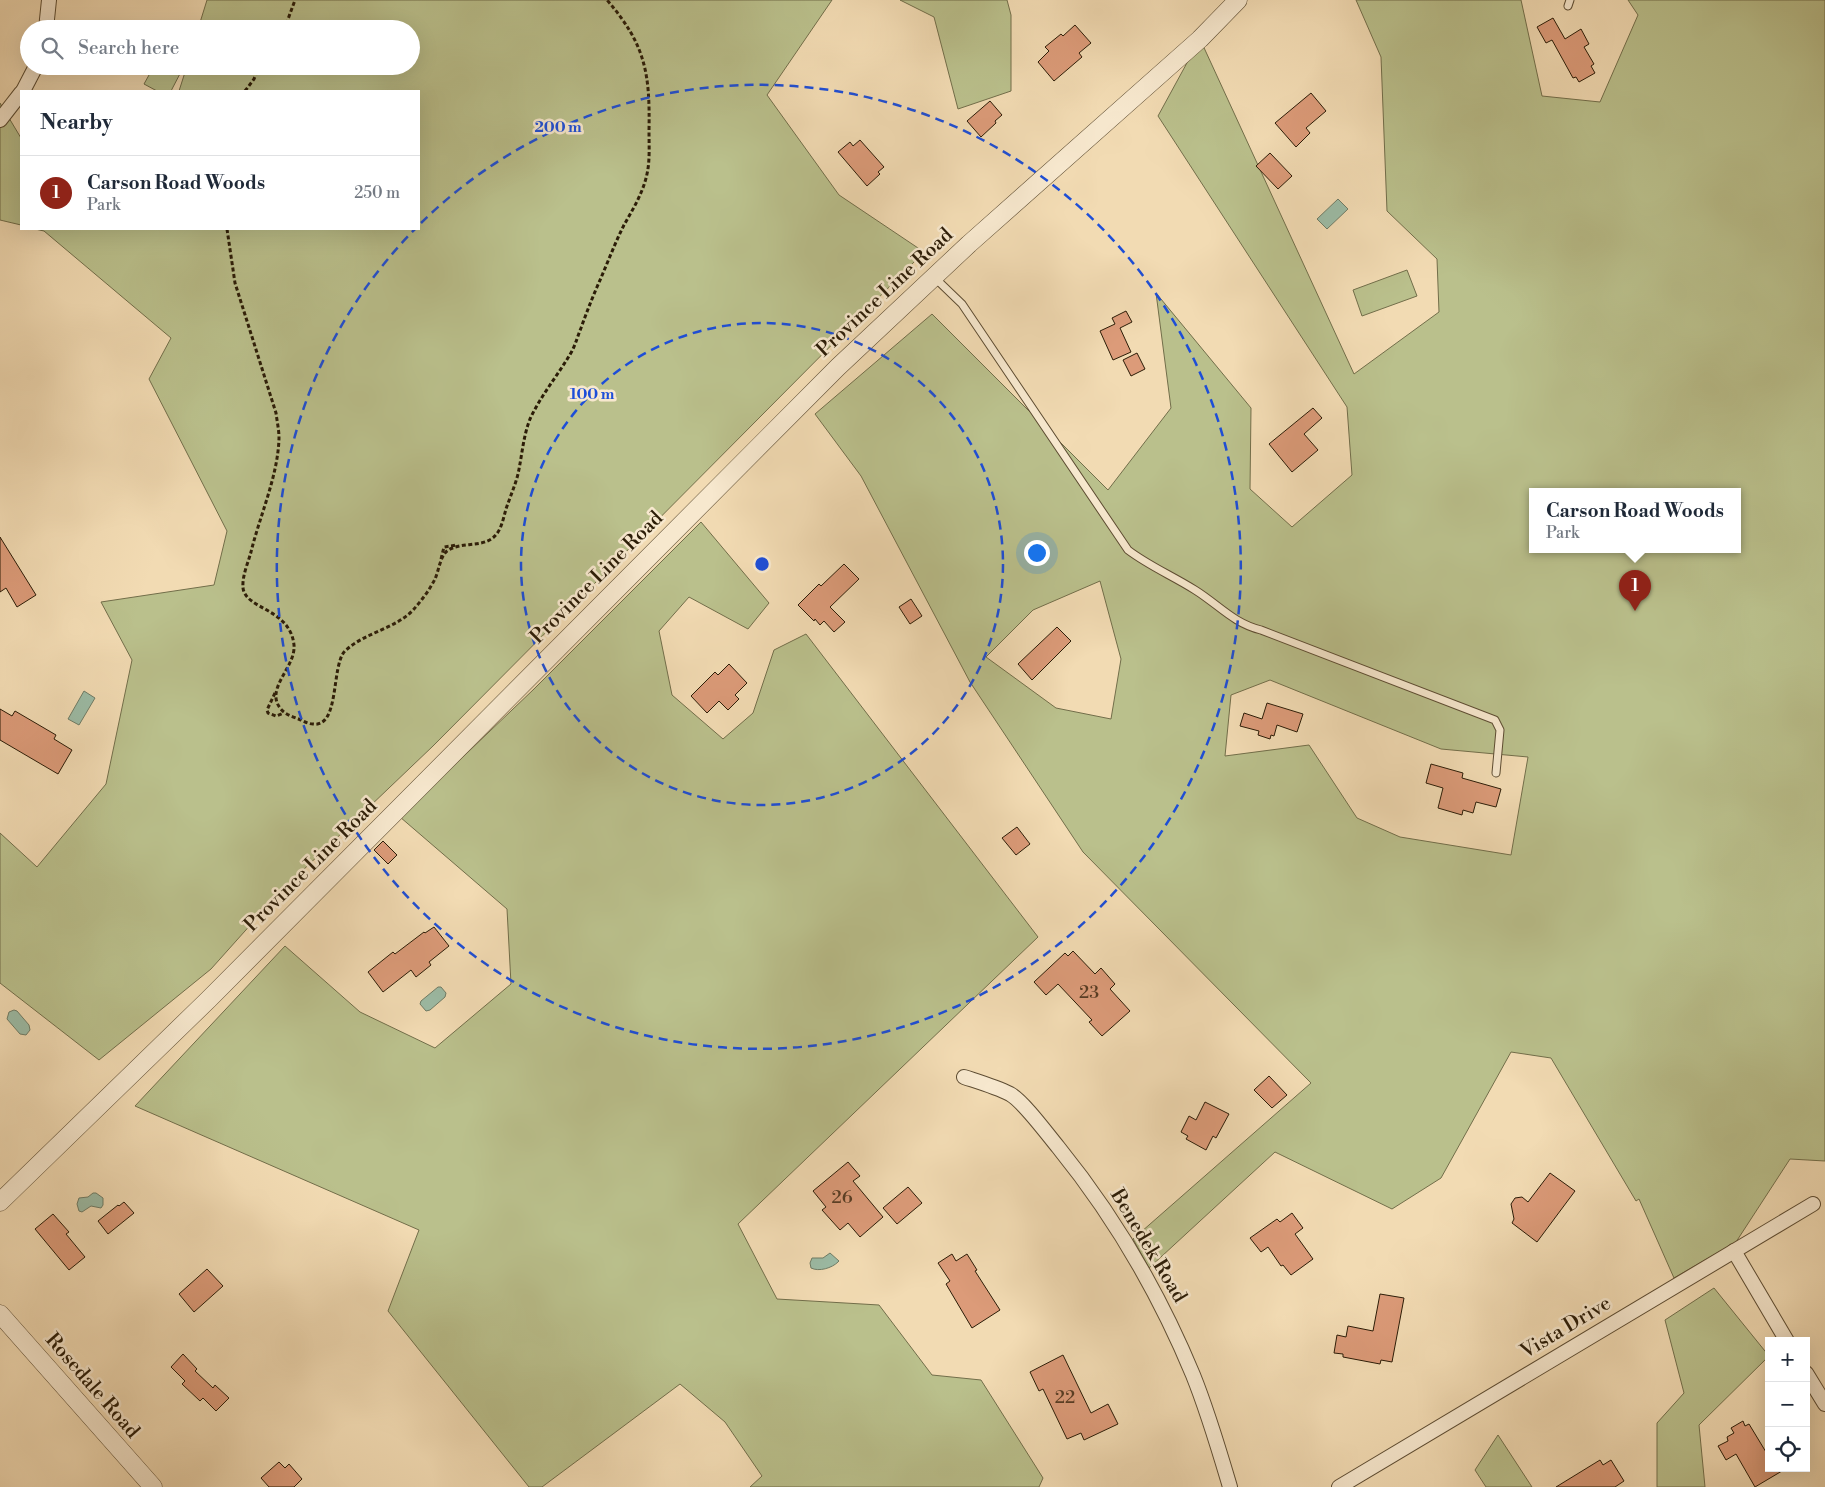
<!DOCTYPE html>
<html lang="en">
<head>
<meta charset="utf-8">
<style>
  :root { --surface:#fff; --page:#f2f2f3; --text:#1f2937; --muted:#747a83; --line:#e0e1e3; --accent:#8f2418 }
  body { margin:0; font-family:"Libre Bodoni",serif; background:var(--page); color:var(--text) }
  .controls { position:absolute; right:15px; bottom:15px; display:grid; overflow:hidden; border-radius:0px; box-shadow:0 5px 20px #0002 }
  .controls button { width:45px; height:45px; display:grid; place-items:center; padding:0; border:0; border-bottom:1px solid var(--line); background:var(--surface); color:var(--text); font:25px sans-serif }
  .you { position:absolute; left:1036px; top:552px; width:18px; height:18px; margin:-12px; border:4px solid #fff; border-radius:50%; background:#1a73e8; box-shadow:0 0 0 8px #1a73e833 }
  .badge { display:grid; place-items:center; width:32px; height:32px; border-radius:50%; background:var(--accent); color:#fff; font-size:16px; font-weight:700 }
  .pin { position:absolute; translate:-50% -41px; filter:drop-shadow(0 1px 2px #0008) }
  .pin::after { content:''; position:absolute; top:26px; width:18px; height:15px; background:inherit; clip-path:polygon(0 0,100% 0,50% 100%) }
  .popup { position:absolute; left:1529px; top:488px; width:212px; height:65px; box-sizing:border-box; display:grid; place-content:center; border-radius:0px; background:var(--surface); filter:drop-shadow(0 1px 4px #0005); font-size:16px; white-space:nowrap; color:var(--muted) }
  .popup b { font-size:19px; color:var(--text) }
  .popup::after { content:''; position:absolute; left:50%; top:100%; margin-left:-10px; border:10px solid transparent; border-top-color:var(--surface) }
  .list { margin:0; padding:0; list-style:none }
  h2 { display:flex; justify-content:space-between; align-items:center; height:65px; margin:0; padding:0 20px; font-size:21px }
  h2 small { font-size:16px; font-weight:400; color:var(--muted) }
  .list li { display:grid; grid-template-columns:32px 1fr auto; gap:15px; align-items:center; box-sizing:border-box; height:75px; padding:0 20px; border-top:1px solid var(--line) }
  .list b { display:block; font-size:19px; white-space:nowrap }
  .list p { margin:0; font-size:16px; white-space:nowrap; color:var(--muted) }
  .list em { font-size:16px; font-style:normal; color:var(--muted) }
  .icon { flex:none; width:28px; height:28px; fill:none; stroke:currentColor; stroke-width:2; stroke-linecap:round; stroke-linejoin:round }
  .map { position:relative; flex:none; width:1825px; height:1487px; overflow:hidden }
  .search { position:absolute; background:var(--surface); box-shadow:0 5px 20px #0002; left:20px; top:20px; width:400px; height:55px; display:flex; align-items:center; gap:12px; box-sizing:border-box; padding:0 18px; border-radius:28px; color:var(--muted); font-size:19px }
  .panel { position:absolute; background:var(--surface); box-shadow:0 5px 20px #0002; left:20px; top:90px; width:400px; height:140px; border-radius:0px }
  .map>svg:first-child { display:block }
  .green { fill:#bac08c; stroke:#726e4a; fill-rule:evenodd }
  .water { fill:#9cbca6; stroke:#6f7c66 }
  .building { fill:#dc9b79; stroke:#2b1c07 }
  .lines { fill:none; stroke-linecap:round; stroke-linejoin:round }
  .service-casing { stroke:#5d4c32; stroke-width:9 }
  .minor-casing { stroke:#5d4c32; stroke-width:16 }
  .tertiary-casing { stroke:#5d4c32; stroke-width:19 }
  .path { stroke:#2b1c07; stroke-width:3; stroke-dasharray:4 2.5; stroke-linecap:butt }
  .service { stroke:#f7e8ce; stroke-width:7 }
  .minor { stroke:#f7e8ce; stroke-width:14 }
  .tertiary { stroke:#f7e8ce; stroke-width:18 }
  .ring { fill:none; stroke:#1d4ed8; stroke-width:2.5; stroke-dasharray:9 6 }
  .labels { text-anchor:middle; dominant-baseline:central; stroke-width:5; stroke-linejoin:round; paint-order:stroke }
  .number-label { font-size:18px; fill:#573c24 }
  .street-label { font-size:20px; fill:#2b1c07; stroke:#f7e8ce }
  .centre { fill:#1d4ed8; stroke:#f7e8ce; stroke-width:2.5 }
  .ring-label { font-size:15px; text-anchor:middle; font-weight:bold; fill:#1d4ed8; stroke:#f7e8ce; stroke-width:5; stroke-linejoin:round; paint-order:stroke }
</style>
</head>
<body>
<div class="map">
<svg width="1825" height="1487" viewBox="0 0 1825 1487">
  <rect width="100%" height="100%" fill="#f2dbb3"/>
  <filter id="stains"><feTurbulence type="fractalNoise" baseFrequency=".004" numOctaves="4"/><feColorMatrix values="0 0 0 0 .2 0 0 0 0 .09 0 0 0 0 .02 0 0 0 .5 -.17"/></filter>
  <radialGradient id="worn" r=".72"><stop offset=".6" stop-color="#630" stop-opacity="0"/><stop offset="1" stop-color="#630" stop-opacity=".3"/></radialGradient>
  <g class="green">
    <path d="M207,0H832L767,95L839,195L924,252L433,746L279,893L211,969L99,1060L0,983V833L37,867L106,784L132,660L101,602L214,585L227,531L149,379L171,338L44,231L35,229H419V91H179L187,66H411V29H198Z"/>
    <path d="M900,0H1007L1011,15V91L958,109L934,17Z"/>
    <path d="M1356,0H1521L1542,96L1600,102L1638,15L1628,0H1825V1161L1790,1159L1736,1242L1674,1278L1639,1199L1636,1201L1551,1058L1511,1052L1441,1178L1392,1209L1275,1152L1149,1268L1133,1239L1311,1083L1083,852L970,682L861,476L815,414L932,314L1108,490L1171,408L1156,293L1251,408L1250,489L1292,527L1352,475L1347,407L1158,116L1200,39L1354,374L1439,312L1437,259L1387,211L1381,57ZM1532,492H1738V550H1532ZM1100,581L1121,659L1111,719L1056,708L986,657L1033,610ZM1270,680L1441,749L1528,757L1511,855L1400,837L1357,818L1309,745L1225,756L1231,695Z"/>
    <path d="M154,66H184L171,91H157L144,84Z"/>
    <path d="M0,103L21,138V225L0,220Z"/>
    <path d="M1407,270L1417,296L1362,316L1353,290Z"/>
    <path d="M701,522L769,603L748,629L689,597L659,631L672,695L723,739L753,713L774,650L806,634L1038,937L738,1224L777,1299L879,1305L932,1375L981,1380L1043,1478L1039,1487H750L762,1476L725,1422L680,1384L542,1487H529L388,1311L419,1230L135,1106L285,946L360,1012L435,1048L511,984L507,909L400,817L534,689Z"/>
    <path d="M1714,1288L1769,1356L1699,1425L1705,1487H1657V1423L1684,1393L1665,1320Z"/>
    <path d="M1498,1435L1532,1487H1486L1475,1470Z"/>
  </g>
  <g class="water">
    <path d="M1338,199L1348,209L1327,229L1317,219Z"/>
    <path d="M84,691L95,698L79,725L68,719Z"/>
    <path d="M438,987H441L446,993L445,997L430,1010L426,1011L420,1004L421,1001Z"/>
    <path d="M14,1010L17,1011L29,1025L30,1030L26,1035L20,1034L7,1019L9,1012Z"/>
    <path d="M93,1193H96L103,1198V1205L101,1208L91,1206L82,1212L79,1211L77,1204L79,1198L88,1197Z"/>
    <path d="M830,1253L839,1261L838,1262C832,1268 819,1272 811,1268L810,1263L812,1258H823Z"/>
  </g>
  <g class="building">
    <path d="M1553,18L1565,39L1581,29L1589,44L1584,47L1594,64L1591,66L1595,73L1579,82L1576,77L1573,78L1552,40L1546,43L1537,27Z"/>
    <path d="M1075,25L1091,43L1079,53L1082,57L1054,81L1038,62L1049,51L1045,47L1061,34L1063,36Z"/>
    <path d="M1311,93L1326,111L1306,128L1310,133L1296,147L1275,123Z"/>
    <path d="M990,101L1002,115L995,121L996,123L981,137L967,121Z"/>
    <path d="M860,140L884,167L878,172L880,174L867,186L838,152L850,142L853,146Z"/>
    <path d="M1270,153L1292,176L1278,189L1256,166Z"/>
    <path d="M1126,311L1132,322L1120,328L1131,352L1113,360L1100,331L1115,324L1112,318Z"/>
    <path d="M1137,353L1145,369L1131,376L1123,360Z"/>
    <path d="M1313,408L1322,418L1304,434L1318,450L1292,472L1269,444Z"/>
    <path d="M0,537L36,595L17,607L6,588L0,592Z"/>
    <path d="M844,564L859,579L830,607L845,622L834,632L824,621L820,625L815,619L814,621L798,605L819,584L821,586Z"/>
    <path d="M911,599L922,616L910,624L899,607Z"/>
    <path d="M1057,627L1071,641L1032,680L1018,664Z"/>
    <path d="M729,664L747,683L735,695L739,699L728,710L719,701L707,713L691,696L715,672L718,675Z"/>
    <path d="M1267,703L1303,714L1297,732L1277,725L1274,736L1271,735L1270,739L1258,735L1259,731L1240,726L1244,713L1262,719Z"/>
    <path d="M0,709L12,716L15,711L56,735L54,739L72,750L58,774L0,740Z"/>
    <path d="M1431,764L1463,773L1462,778L1501,789L1496,807L1476,802L1473,813L1463,810L1462,815L1438,808L1443,788L1426,783Z"/>
    <path d="M1017,827L1030,844L1016,855L1002,838Z"/>
    <path d="M383,841L397,855L388,864L374,850Z"/>
    <path d="M434,927L449,946L429,962L431,965L416,977L411,970L383,992L368,972L393,952L395,954L424,932L425,933Z"/>
    <path d="M1073,951L1095,974L1101,968L1115,984L1110,989L1130,1011L1102,1036L1089,1022L1092,1020L1058,984L1046,995L1034,982L1065,953L1068,956Z"/>
    <path d="M1269,1076L1287,1095L1272,1108L1254,1090Z"/>
    <path d="M1205,1102L1229,1114L1216,1138L1213,1136L1206,1150L1186,1139L1188,1136L1181,1132L1189,1116L1196,1120Z"/>
    <path d="M848,1162L860,1176L853,1181L883,1217L860,1237L848,1223L840,1230L822,1210L826,1207L813,1191Z"/>
    <path d="M1550,1173L1575,1191L1537,1242L1512,1223L1514,1219L1511,1204L1515,1198L1522,1197L1528,1202Z"/>
    <path d="M908,1187L922,1203L897,1224L883,1208Z"/>
    <path d="M124,1202L134,1213L108,1234L98,1221L118,1205L119,1206Z"/>
    <path d="M1292,1213L1303,1228L1295,1234L1313,1259L1291,1275L1283,1265L1281,1266L1268,1247L1261,1252L1250,1238L1277,1219L1280,1222Z"/>
    <path d="M53,1214L69,1232L66,1234L85,1257L69,1270L35,1229Z"/>
    <path d="M952,1254L956,1261L967,1254L977,1270L975,1271L1000,1310L972,1328L946,1284L950,1281L938,1263Z"/>
    <path d="M207,1269L223,1286L194,1312L179,1294Z"/>
    <path d="M1380,1294L1404,1298L1392,1362L1381,1360L1380,1364L1343,1357V1354L1334,1353L1337,1335L1346,1337L1348,1326L1373,1331Z"/>
    <path d="M183,1354L197,1369L195,1371L213,1388L215,1385L229,1398L216,1411L203,1398L200,1401L182,1384L185,1381L171,1367Z"/>
    <path d="M1063,1355L1091,1413L1108,1404L1118,1424L1084,1440L1081,1433L1067,1439L1043,1389L1039,1391L1030,1372Z"/>
    <path d="M1743,1421L1745,1426L1749,1424L1769,1457V1468H1787L1755,1487L1736,1454L1726,1460L1718,1446L1728,1441L1727,1437L1734,1433L1731,1428Z"/>
    <path d="M1600,1460L1603,1465L1611,1460L1624,1481L1615,1487H1556Z"/>
    <path d="M279,1462L285,1468L289,1464L302,1479L294,1487H269L261,1478Z"/>
  </g>
  <g class="lines">
    <g class="service-casing">
      <g id="service">
        <path d="M1568,6L1570,0"/>
        <path d="M934,277L962,304L1128,550C1149,566 1173,576 1195,590C1219,605 1233,623 1261,630L1495,720L1500,730L1496,773"/>
      </g>
    </g>
    <g class="minor-casing">
      <g id="minor">
        <path d="M46,29L49,0"/>
        <path d="M23,91L36,66"/>
        <path d="M0,120L21,93"/>
        <path d="M964,1077C979,1082 996,1087 1010,1094C1023,1101 1048,1135 1058,1147C1114,1216 1159,1293 1193,1375C1208,1412 1219,1450 1230,1487"/>
        <path d="M1734,1251L1787,1341"/>
        <path d="M1806,1373L1825,1404"/>
        <path d="M1339,1487L1813,1204"/>
      </g>
    </g>
    <g class="tertiary-casing">
      <g id="tertiary">
        <path d="M0,1202L209,999L838,367L969,244L1200,39L1238,0"/>
        <path d="M0,1314L153,1487"/>
      </g>
    </g>
    <g class="path">
      <path d="M282,29L287,22L295,0"/>
      <path d="M245,91L254,79L259,66"/>
      <path d="M227,229L235,283L276,413C277,421 279,430 279,438C278,476 260,515 251,552C248,563 242,576 243,588C246,610 290,608 294,645C296,667 265,688 280,708C285,715 294,717 301,720C305,722 309,724 313,724C340,728 331,665 345,651C365,632 396,629 414,609C422,600 430,589 435,579C439,570 440,557 447,551C462,540 487,550 498,532C502,526 504,516 506,509C510,497 515,486 518,474C522,456 523,437 530,419C541,395 559,374 572,351C576,343 578,335 581,328C586,314 591,301 597,287C606,267 614,245 624,225C633,209 643,193 647,174C650,161 649,145 649,131C650,74 646,45 607,0"/>
      <path d="M441,559L444,547L457,545"/>
      <path d="M275,693L267,710L268,713L276,716L284,713"/>
    </g>
    <use href="#service" class="service"/>
    <use href="#minor" class="minor"/>
    <use href="#tertiary" class="tertiary"/>
  </g>
  <g class="ring">
    <circle cx="762" cy="564" r="241"/>
    <path d="M421 223A482 482 0 1 1 415 229"/>
  </g>
  <g class="labels">
    <g class="number-label">
      <text x="1089" y="992">23</text>
      <text x="842" y="1197">26</text>
      <text x="1065" y="1397">22</text>
    </g>
    <g class="street-label">
      <text transform="translate(885 293) rotate(-43)">Province Line Road</text>
      <text transform="translate(597 578) rotate(-45)">Province Line Road</text>
      <text transform="translate(311 866) rotate(-45)">Province Line Road</text>
      <text transform="translate(1148 1246) rotate(59)">Benedek Road</text>
      <text transform="translate(1566 1328) rotate(-31)">Vista Drive</text>
      <text transform="translate(92 1386) rotate(49)">Rosedale Road</text>
    </g>
  </g>
  <circle cx="762" cy="564" r="8" class="centre"/>
  <g class="ring-label">
    <text x="558" y="132">200 m</text>
    <text x="592" y="399">100 m</text>
  </g>
  <rect width="100%" height="100%" filter="url(#stains)"/>
  <rect width="100%" height="100%" fill="url(#worn)"/>
</svg>
<div class="controls">
<button>+</button>
<button>−</button>
<button><svg class="icon" aria-label="locate" viewBox="0 0 24 24"><circle cx="12" cy="12" r="6"/><path d="M12 2v4M12 18v4M2 12h4M18 12h4"/></svg></button>
</div>
<div class="you"></div>
<div class="pin badge" style="left:1635px;top:611px">1</div>
<div class="popup"><b>Carson Road Woods</b>Park</div>
<div class="search"><svg class="icon" aria-label="search" viewBox="0 0 24 24"><circle cx="10" cy="10" r="6"/><path d="M15 15l6 6"/></svg>Search here</div>
<section class="panel">
<h2>Nearby<small></small></h2>
<ul class="list">
<li><span class="badge">1</span><div><b>Carson Road Woods</b><p>Park</p></div><em>250 m</em></li>
</ul>
</section>
</div>
</body>
</html>
